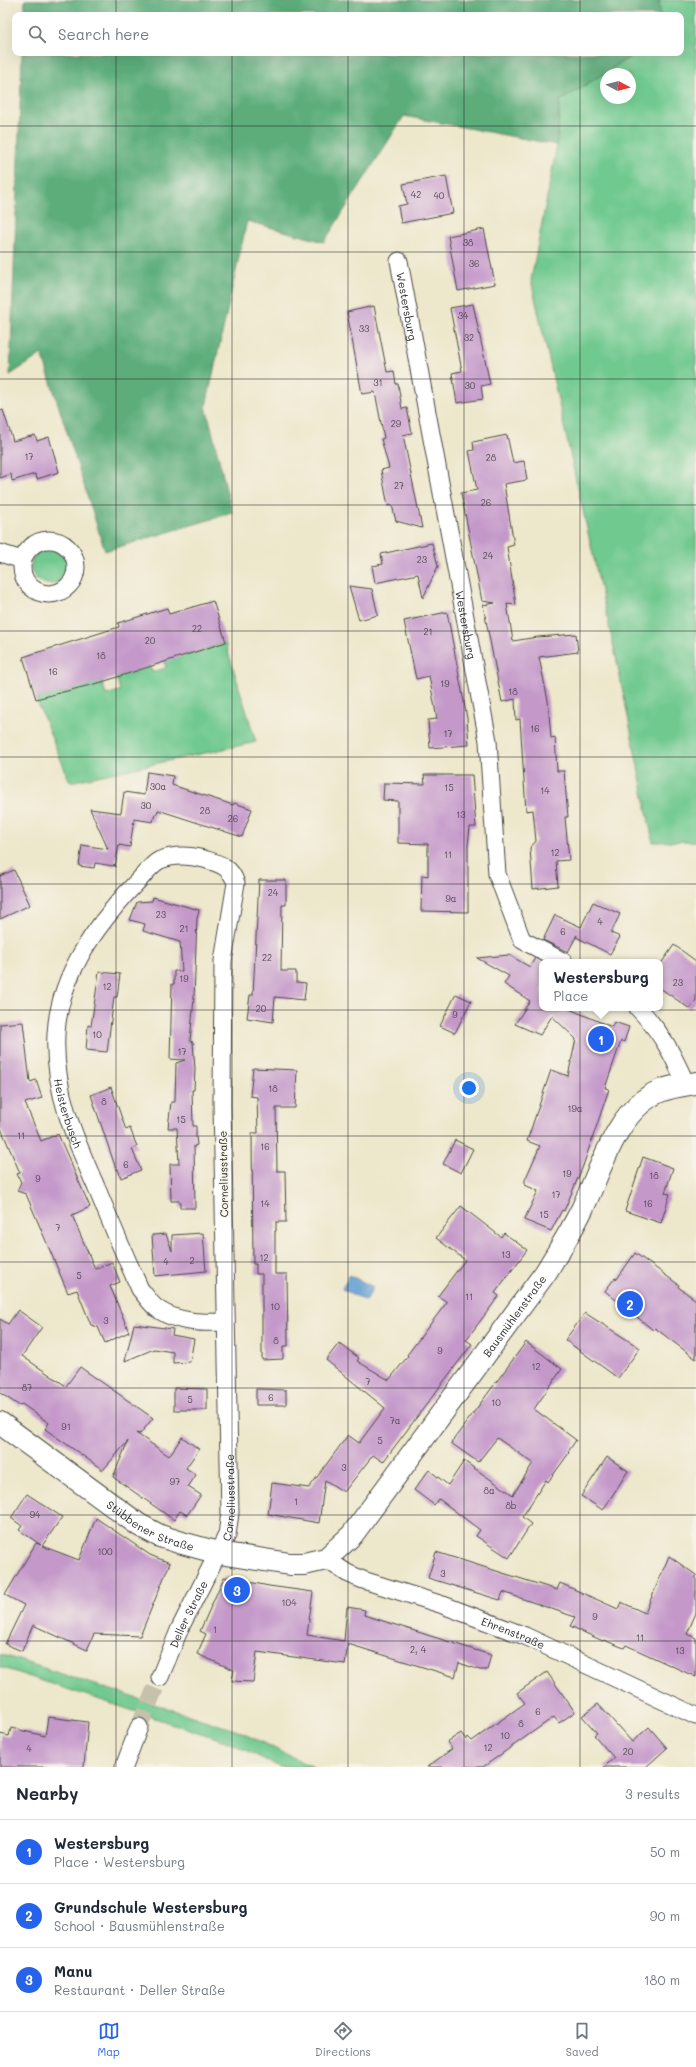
<!DOCTYPE html>
<html lang="en">
<head>
<meta charset="utf-8">
<style>
  :root { --surface:#fff; --page:#f2f2f3; --text:#1f2937; --muted:#747a83; --line:#e0e1e3; --accent:#2563eb }
  body { margin:0; font-family:Mali,sans-serif; background:var(--page); color:var(--text) }
  .compass { position:absolute; left:600px; top:68px; width:36px; height:36px; border-radius:50%; background:var(--surface); box-shadow:0 4px 16px #0002; rotate:97deg }
  .you { position:absolute; left:469px; top:1088px; width:14px; height:14px; margin:-10px; border:3px solid #fff; border-radius:50%; background:#1a73e8; box-shadow:0 0 0 6px #1a73e833 }
  .badge { display:grid; place-items:center; width:26px; height:26px; border-radius:50%; background:var(--accent); color:#fff; font-size:13px; font-weight:700 }
  .pin { position:absolute; translate:-50% -50%; border:2px solid #fff; box-shadow:0 1px 4px #0006 }
  .popup { position:absolute; left:539px; top:959px; width:124px; height:52px; box-sizing:border-box; display:grid; place-content:center; border-radius:8px; background:var(--surface); filter:drop-shadow(0 1px 3px #0005); font-size:13px; white-space:nowrap; color:var(--muted) }
  .popup b { font-size:15px; color:var(--text) }
  .popup::after { content:''; position:absolute; left:50%; top:100%; margin-left:-8px; border:8px solid transparent; border-top-color:var(--surface) }
  .list { margin:0; padding:0; list-style:none }
  h2 { display:flex; justify-content:space-between; align-items:center; height:52px; margin:0; padding:0 16px; font-size:17px }
  h2 small { font-size:13px; font-weight:400; color:var(--muted) }
  .list li { display:grid; grid-template-columns:26px 1fr auto; gap:12px; align-items:center; box-sizing:border-box; height:64px; padding:0 16px; border-top:1px solid var(--line) }
  .list b { display:block; font-size:15px; white-space:nowrap }
  .list p { margin:0; font-size:13px; white-space:nowrap; color:var(--muted) }
  .list em { font-size:13px; font-style:normal; color:var(--muted) }
  .icon { flex:none; width:22px; height:22px; fill:none; stroke:currentColor; stroke-width:2; stroke-linecap:round; stroke-linejoin:round }
  .map { position:relative; flex:none; width:696px; height:1767px; overflow:hidden }
  .search { position:absolute; background:var(--surface); box-shadow:0 4px 16px #0002; left:12px; right:12px; top:12px; height:44px; display:flex; align-items:center; gap:10px; box-sizing:border-box; padding:0 14px; border-radius:8px; color:var(--muted); font-size:15px }
  .sheet { height:244px; background:var(--surface) }
  nav { display:flex; justify-content:space-around; align-items:center; box-sizing:border-box; height:56px; border-top:1px solid var(--line); background:var(--surface); font-size:11px; color:var(--muted) }
  nav a { display:grid; justify-items:center; gap:2px }
  nav .on { color:var(--accent) }
  .map>svg:first-child { display:block }
  .green { fill:#70c98f; stroke:#4e7a5d; fill-rule:evenodd }
  .forest { fill:#5cad7a; stroke:#446c52 }
  .water { fill:#639fd4; stroke:#476580 }
  .building { fill:#c499ca }
  .lines { fill:none; stroke-linecap:round; stroke-linejoin:round }
  .street-tunnel { stroke:#c6c1ab; stroke-width:17; stroke-dasharray:17 8; stroke-linecap:butt }
  .street-casing { stroke:#484743; stroke-width:19 }
  .secondary-casing { stroke:#484743; stroke-width:24 }
  .street { stroke:#fff; stroke-width:17 }
  .secondary { stroke:#fff; stroke-width:22 }
  .grid { fill:none; stroke:#2b2b2b; stroke-width:1; stroke-opacity:0.55 }
  .labels { text-anchor:middle; dominant-baseline:central; stroke-width:3; stroke-linejoin:round; paint-order:stroke }
  .number-label { font-size:9px; fill:#514653 }
  .street-label { font-size:11px; fill:#2b2b2b; stroke:#f7f3e8 }
</style>
</head>
<body>
<div class="map">
<svg width="696" height="1767" viewBox="0 0 696 1767">
  <rect width="100%" height="100%" fill="#f7f3e8"/>
  <filter id="ink" filterUnits="userSpaceOnUse"><feTurbulence type="fractalNoise" baseFrequency=".025" numOctaves="2"/><feDisplacementMap in="SourceGraphic" scale="8" xChannelSelector="R" yChannelSelector="G"/><feConvolveMatrix kernelMatrix="1 2 1 2 8 2 1 2 1" color-interpolation-filters="sRGB"/></filter>
  <filter id="wash" filterUnits="userSpaceOnUse"><feTurbulence type="fractalNoise" baseFrequency=".012" numOctaves="4" result="noise"/><feDisplacementMap in="SourceGraphic" scale="16" xChannelSelector="R" yChannelSelector="G"/><feGaussianBlur stdDeviation="0.9" result="paint"/><feColorMatrix in="noise" values="0 0 0 0 0 0 0 0 0 0 0 0 0 0 0 0 0 1.4 0 .05"/><feComposite in="paint" operator="in"/></filter>
  <g filter="url(#wash)">
    <rect width="100%" height="100%" fill="#ede7cb"/>
    <g class="green">
      <path d="M659,0H696V841L653,842L616,657L531,280L557,145L560,101L633,55L681,53V15H660ZM606,74H630V98H606Z"/>
      <circle cx="49" cy="566" r="18"/>
      <path d="M225,642L256,742L70,782L36,699L58,692L59,694L67,692V689L102,681L106,695L119,691L120,690L116,677L147,659L152,672L166,668L162,654H193Z"/>
      <path d="M0,1654L238,1731L313,1767H280L231,1743L0,1667Z"/>
    </g>
    <g class="forest">
      <path d="M25,0H270L292,3L294,0H659L660,15H24Z"/>
      <path d="M22,53H644L633,55L560,101L557,145L404,116L324,242L247,221L206,406L232,513L105,551L42,354L10,375Z"/>
    </g>
    <path class="water" d="M349,1275L373,1287L366,1301L342,1289Z"/>
    <g id="blocks">
      <g class="building">
        <path d="M446,176L453,213L401,223L398,206L407,204L403,184Z"/>
        <path d="M484,229L495,284L458,291L448,236Z"/>
        <path d="M473,304L490,384L481,386L483,399L457,403L452,373L462,371L450,308Z"/>
        <path d="M374,306L387,372L394,371L396,384H398L402,409L407,408L412,433L403,435L422,528L396,521L392,505L388,506L381,470L389,468L381,439L384,438L375,392L362,394L347,312Z"/>
        <path d="M3,410L13,441L35,435L37,441L49,437L59,472L37,479L35,474L12,481L11,474L0,478V411Z"/>
        <path d="M507,435L513,463L524,461L527,480L504,484L514,545L507,547L516,605L507,604L513,641L538,637L576,634L578,652L539,657L548,701L551,738L555,737L557,771H564L568,817H565L569,860L556,861L558,886L533,889L530,848L536,841L533,810L526,811L520,719L516,720L515,699L502,702L483,605L495,603L482,601L461,493L477,490L469,451L474,450L473,442Z"/>
        <path d="M432,543L438,566L423,598L418,574L375,583L372,566L383,564L381,554Z"/>
        <path d="M349,586L372,589L378,615L359,620Z"/>
        <path d="M213,601L226,642L102,682L36,699L23,657L119,627L118,623L167,608L169,614Z"/>
        <path d="M447,612L467,718L469,745L430,748L428,720L437,719L429,676L416,679L404,621Z"/>
        <path d="M147,772L173,776L172,785L233,805L234,803L252,809L242,837L158,810L157,814H155L153,822L134,819L130,847L119,845L115,867L114,864L113,866L95,863L94,868L79,866L82,845L108,849L90,809L121,813L124,792L144,795Z"/>
        <path d="M424,775H472L476,827H470L468,845V912L421,911L422,875L428,876V844L398,843V801L383,800L384,783L425,784Z"/>
        <path d="M14,870L30,905L0,919V876Z"/>
        <path d="M259,880H286V905H282L281,971H296V982L306,983L304,1000L275,997L273,1022L247,1018L250,995H253Z"/>
        <path d="M153,897L199,910L197,919L194,998L190,1041L193,1042L195,1069L194,1090H192L193,1126H196V1136L197,1145L194,1146L195,1208H180V1201H171L170,1164H179L177,1128H168L171,1102H175L176,1063L185,1060L170,1059L172,984H174V971H182L180,942L143,931L145,924L130,920L137,902L152,901Z"/>
        <path d="M593,902L620,914L611,933L620,937L610,954L576,937L577,935L568,952L543,940L555,915L581,927Z"/>
        <path d="M674,945L696,961V1000L690,1009L660,988V965Z"/>
        <path d="M509,955L530,967L535,958L542,962V1008H567L612,1027L614,1022L629,1027L624,1042L621,1041L605,1088L609,1089L583,1166L564,1211L562,1210L551,1231L524,1220L538,1191L525,1185V1180L540,1146L527,1141L551,1070L568,1076L576,1039L552,1016L540,1035L515,1024L530,1001L504,984L509,976L477,958Z"/>
        <path d="M99,972L120,974L117,997H114L107,1052L86,1050L88,1025L91,1026Z"/>
        <path d="M456,994L471,1001L455,1033L440,1026Z"/>
        <path d="M23,1022L30,1082L36,1080L42,1098L25,1103L41,1141L58,1134L90,1207L72,1215L95,1269L112,1262L120,1282L110,1286L129,1332L105,1343L98,1327L91,1325L77,1290L68,1293L26,1194L17,1191L21,1182L17,1174L20,1173L0,1126V1024Z"/>
        <path d="M253,1068L297,1070L295,1108H276L277,1171H285L286,1222H276V1231H275V1274H287L288,1346H283V1359L262,1360V1274H256V1264H253L252,1133H258L257,1097L250,1096Z"/>
        <path d="M111,1087L126,1130L130,1128L137,1147L132,1149L141,1170L121,1178L118,1169H116L91,1095Z"/>
        <path d="M455,1140L473,1149L461,1173L443,1164Z"/>
        <path d="M643,1157L673,1168L665,1193L670,1194L661,1223L625,1211Z"/>
        <path d="M461,1206L501,1237L504,1233L527,1250L495,1293L499,1296L466,1340L472,1344L383,1462L373,1455L344,1492L325,1480L319,1523L268,1514L272,1483L309,1488L348,1435L359,1443L385,1408L326,1360L339,1343L359,1358L357,1361L389,1380L408,1356L407,1355L447,1302L438,1296L465,1260L436,1238Z"/>
        <path d="M203,1233L206,1271L155,1276L152,1235L166,1234L172,1251V1235Z"/>
        <path d="M635,1253L679,1285L678,1287L696,1300V1359L655,1328L653,1330L605,1291L615,1278L617,1279Z"/>
        <path d="M18,1310L42,1327L22,1356L66,1386L80,1367L153,1418L140,1434L136,1433L169,1456L182,1437L199,1449L186,1468L196,1475L188,1487L201,1495L187,1515L180,1511L174,1520L113,1477L128,1441L103,1470L45,1429L49,1423L22,1404L20,1406L0,1393V1319L8,1324Z"/>
        <path d="M585,1313L640,1348L618,1378L565,1340Z"/>
        <path d="M134,1324L173,1329L172,1335L194,1339L190,1362L173,1363V1352L154,1349L125,1361Z"/>
        <path d="M526,1342L562,1369L534,1409L576,1440L568,1452L569,1453L548,1482L546,1480L522,1517L531,1524L509,1558L476,1536L480,1530L439,1499L434,1505L414,1490L429,1470L448,1485L464,1461L513,1495L533,1463L497,1438L478,1462L451,1443Z"/>
        <path d="M174,1388L207,1389V1410H174Z"/>
        <path d="M256,1389L286,1390V1405H256Z"/>
        <path d="M607,1457L628,1471L603,1510L581,1496Z"/>
        <path d="M27,1494L62,1517L42,1546L79,1560L96,1518L150,1555L170,1563L140,1636L94,1634L87,1650L33,1625L22,1651L5,1644L24,1605L5,1595L36,1543L41,1545L19,1530L22,1526L11,1518Z"/>
        <path d="M436,1552L557,1590L560,1583L618,1609L621,1602L645,1613L669,1556L696,1575V1613L687,1634L696,1638V1677L626,1645L624,1648L604,1640L603,1641L570,1626L575,1617L503,1592L500,1600L428,1578Z"/>
        <path d="M224,1577L269,1586L313,1592L307,1635L344,1641L347,1607L365,1610L364,1615L491,1655L487,1670H480L459,1663L455,1677L348,1644L345,1664L257,1652L253,1682L232,1681L234,1670L197,1654L206,1634L200,1631Z"/>
        <path d="M547,1672L575,1712L559,1723L554,1717L483,1767H427L452,1749L447,1742L461,1733L466,1740L468,1737L472,1741L525,1703L517,1693Z"/>
        <path d="M598,1704L632,1742L649,1727L667,1748L646,1767H604L614,1758L594,1735L597,1733L582,1716Z"/>
        <path d="M48,1717L88,1722L84,1767H0V1734L9,1736L11,1728L45,1736Z"/>
      </g>
    </g>
  </g>
  <g filter="url(#ink)">
    <use href="#blocks" fill-opacity="0" stroke="#484743" stroke-width="1"/>
    <g class="lines">
      <path class="street-tunnel" d="M139,1727L160,1677"/>
      <g class="street-casing">
        <g id="street">
          <path id="s1" d="M399,261L488,741L497,874L522,940L564,962"/>
          <circle cx="49" cy="567" r="27"/>
          <path d="M0,553L22,560"/>
          <path d="M638,1008C662,1033 672,1053 686,1084"/>
          <path id="s2" d="M326,1559L347,1573L363,1580L443,1605L525,1636L696,1716"/>
          <path id="s3" d="M160,1677L180,1628L227,1535L230,1513L222,1104L223,961L236,883C230,866 220,864 204,859C189,855 175,854 160,860C151,864 142,878 134,885C96,926 59,975 56,1034C53,1090 75,1139 97,1189C111,1223 125,1256 140,1289C146,1296 152,1306 159,1310C179,1323 203,1323 226,1322"/>
          <path d="M124,1767L139,1727"/>
        </g>
      </g>
      <g class="secondary-casing">
        <g id="secondary">
          <path id="s4" d="M0,1423L139,1525L160,1536L182,1543L219,1553L290,1564H304L326,1559L352,1535L546,1272C559,1250 573,1229 584,1205C602,1167 617,1109 660,1091C672,1086 684,1085 696,1083"/>
        </g>
      </g>
      <use href="#street" class="street"/>
      <use href="#secondary" class="secondary"/>
    </g>
  </g>
  <path class="grid" d="M116,0V15M232,0V15M348,0V15M464,0V15M580,0V15M116,53V1767M232,53V1767M348,53V1767M464,53V1767M580,53V1767M0,126H696M0,252H696M0,379H696M0,505H696M0,631H696M0,757H696M0,884H696M0,1010H696M0,1136H696M0,1262H696M0,1388H696M0,1515H696M0,1641H696"/>
  <g class="labels">
    <g class="number-label">
      <text x="416" y="194">42</text>
      <text x="439" y="195">40</text>
      <text x="468" y="242">38</text>
      <text x="474" y="263">36</text>
      <text x="463" y="315">34</text>
      <text x="364" y="328">33</text>
      <text x="469" y="337">32</text>
      <text x="378" y="382">31</text>
      <text x="470" y="385">30</text>
      <text x="396" y="423">29</text>
      <text x="29" y="456">17</text>
      <text x="491" y="457">28</text>
      <text x="399" y="485">27</text>
      <text x="486" y="502">26</text>
      <text x="488" y="555">24</text>
      <text x="422" y="559">23</text>
      <text x="197" y="628">22</text>
      <text x="428" y="631">21</text>
      <text x="150" y="640">20</text>
      <text x="101" y="655">18</text>
      <text x="53" y="671">16</text>
      <text x="445" y="683">19</text>
      <text x="513" y="691">18</text>
      <text x="535" y="728">16</text>
      <text x="448" y="733">17</text>
      <text x="158" y="786">30a</text>
      <text x="449" y="787">15</text>
      <text x="545" y="790">14</text>
      <text x="146" y="805">30</text>
      <text x="205" y="810">28</text>
      <text x="461" y="814">13</text>
      <text x="233" y="818">26</text>
      <text x="555" y="852">12</text>
      <text x="448" y="854">11</text>
      <text x="273" y="892">24</text>
      <text x="451" y="898">9a</text>
      <text x="161" y="914">23</text>
      <text x="600" y="921">4</text>
      <text x="184" y="928">21</text>
      <text x="563" y="931">6</text>
      <text x="267" y="957">22</text>
      <text x="184" y="978">19</text>
      <text x="678" y="982">23</text>
      <text x="107" y="986">12</text>
      <text x="261" y="1008">20</text>
      <text x="455" y="1014">9</text>
      <text x="97" y="1034">10</text>
      <text x="182" y="1051">17</text>
      <text x="273" y="1088">18</text>
      <text x="104" y="1101">8</text>
      <text x="575" y="1108">19a</text>
      <text x="181" y="1119">15</text>
      <text x="21" y="1135">11</text>
      <text x="265" y="1146">16</text>
      <text x="126" y="1164">6</text>
      <text x="567" y="1173">19</text>
      <text x="654" y="1175">18</text>
      <text x="38" y="1178">9</text>
      <text x="556" y="1194">17</text>
      <text x="265" y="1203">14</text>
      <text x="648" y="1203">16</text>
      <text x="544" y="1214">15</text>
      <text x="58" y="1227">7</text>
      <text x="506" y="1254">13</text>
      <text x="264" y="1257">12</text>
      <text x="192" y="1260">2</text>
      <text x="166" y="1261">4</text>
      <text x="79" y="1275">5</text>
      <text x="469" y="1296">11</text>
      <text x="275" y="1306">10</text>
      <text x="106" y="1320">3</text>
      <text x="276" y="1340">8</text>
      <text x="440" y="1350">9</text>
      <text x="536" y="1366">12</text>
      <text x="368" y="1381">7</text>
      <text x="27" y="1387">87</text>
      <text x="271" y="1397">6</text>
      <text x="190" y="1399">5</text>
      <text x="496" y="1402">10</text>
      <text x="395" y="1420">7a</text>
      <text x="66" y="1426">91</text>
      <text x="380" y="1440">5</text>
      <text x="344" y="1467">3</text>
      <text x="175" y="1481">97</text>
      <text x="489" y="1490">8a</text>
      <text x="296" y="1501">1</text>
      <text x="511" y="1505">8b</text>
      <text x="35" y="1514">94</text>
      <text x="105" y="1551">100</text>
      <text x="443" y="1573">3</text>
      <text x="289" y="1602">104</text>
      <text x="595" y="1616">9</text>
      <text x="215" y="1629">1</text>
      <text x="640" y="1637">11</text>
      <text x="418" y="1649">2, 4</text>
      <text x="680" y="1650">13</text>
      <text x="538" y="1711">6</text>
      <text x="521" y="1723">8</text>
      <text x="505" y="1735">10</text>
      <text x="488" y="1747">12</text>
      <text x="29" y="1748">4</text>
      <text x="628" y="1751">20</text>
    </g>
    <g class="street-label">
      <text stroke="none"><textPath href="#s1" startOffset="46">Westersburg</textPath></text>
      <text stroke="none"><textPath href="#s1" startOffset="370">Westersburg</textPath></text>
      <text stroke="none"><textPath href="#s3" startOffset="1186">Heisterbusch</textPath></text>
      <text transform="translate(223 1174) rotate(-91)">Corneliusstraße</text>
      <text stroke="none"><textPath href="#s4" startOffset="674">Bausmühlenstraße</textPath></text>
      <text stroke="none"><textPath href="#s3" startOffset="195">Corneliusstraße</textPath></text>
      <text stroke="none"><textPath href="#s4" startOffset="183">Stübbener Straße</textPath></text>
      <text stroke="none"><textPath href="#s3" startOffset="69">Deller Straße</textPath></text>
      <text stroke="none"><textPath href="#s2" startOffset="202">Ehrenstraße</textPath></text>
    </g>
  </g>
</svg>
<svg class="compass" viewBox="-18 -18 36 36"><path d="M0-13l5 13h-10z" fill="#e53935"/><path d="M0 13l5-13h-10z" fill="#747a83"/></svg>
<div class="you"></div>
<div class="pin badge" style="left:601px;top:1039px">1</div>
<div class="popup"><b>Westersburg</b>Place</div>
<div class="pin badge" style="left:630px;top:1304px">2</div>
<div class="pin badge" style="left:237px;top:1590px">3</div>
<div class="search"><svg class="icon" aria-label="search" viewBox="0 0 24 24"><circle cx="10" cy="10" r="6"/><path d="M15 15l6 6"/></svg>Search here</div>
</div>
<section class="sheet">
<h2>Nearby<small>3 results</small></h2>
<ul class="list">
<li><span class="badge">1</span><div><b>Westersburg</b><p>Place · Westersburg</p></div><em>50 m</em></li>
<li><span class="badge">2</span><div><b>Grundschule Westersburg</b><p>School · Bausmühlenstraße</p></div><em>90 m</em></li>
<li><span class="badge">3</span><div><b>Manu</b><p>Restaurant · Deller Straße</p></div><em>180 m</em></li>
</ul>
</section>
<nav>
<a class="on"><svg class="icon" aria-label="map" viewBox="0 0 24 24"><path d="M3 6l6-2 6 2 6-2v14l-6 2-6-2-6 2zM9 4v14M15 6v14"/></svg>Map</a>
<a><svg class="icon" aria-label="directions" viewBox="0 0 24 24"><path d="M12 3l9 9-9 9-9-9zM9 14v-3h6M13 9l2 2-2 2"/></svg>Directions</a>
<a><svg class="icon" aria-label="saved" viewBox="0 0 24 24"><path d="M7 4h10v16l-5-4-5 4z"/></svg>Saved</a>
</nav>
</body>
</html>
